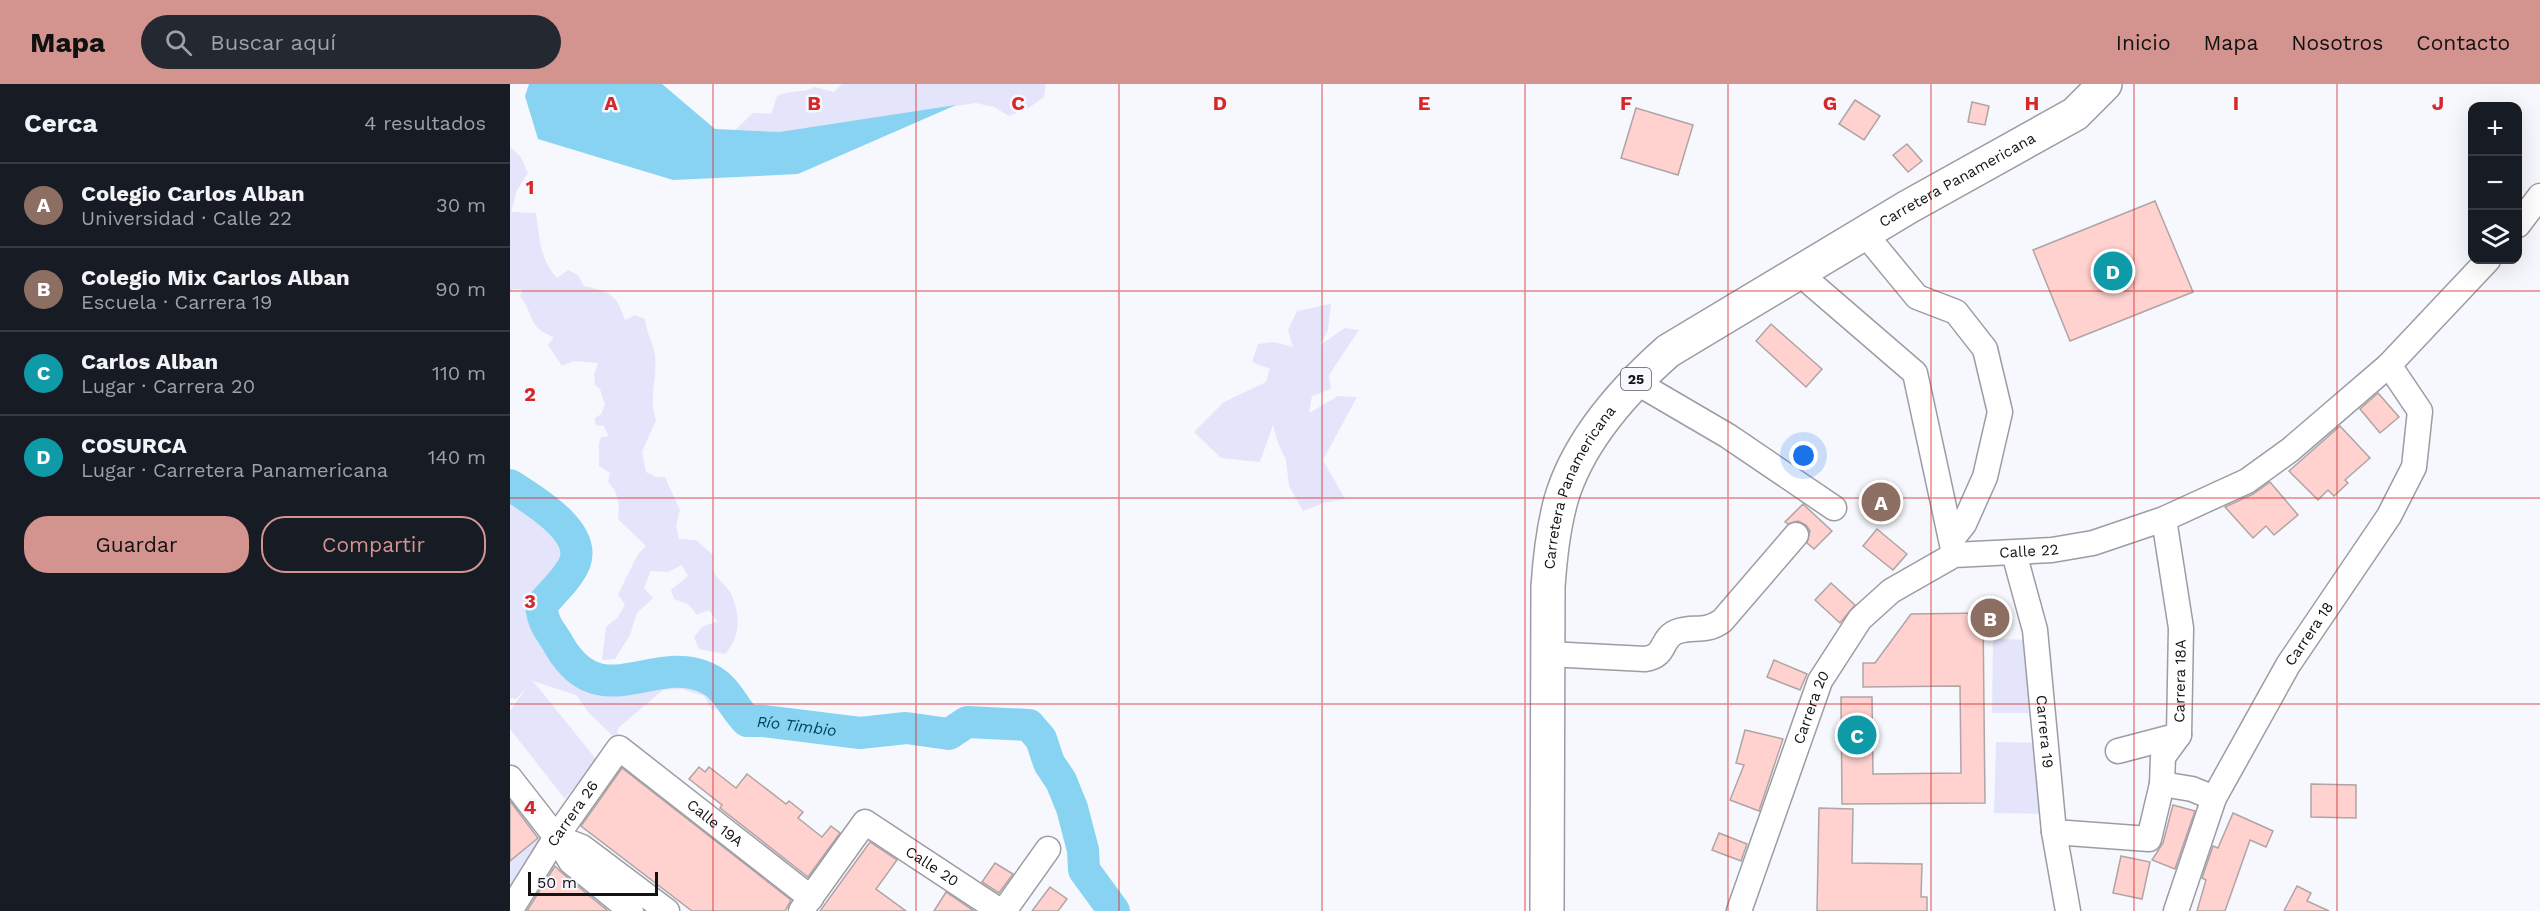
<!DOCTYPE html>
<html lang="es">
<head>
<meta charset="utf-8">
<style>
  :root { --surface:#171b24; --page:#242831; --text:#f1f3f6; --muted:#9ea1a6; --line:#363941; --accent:#d3938f }
  body { margin:0; font-family:"Work Sans",sans-serif; background:var(--page); color:var(--text) }
  .controls { position:absolute; right:18px; top:18px; display:grid; overflow:hidden; border-radius:12px; box-shadow:0 6px 24px #0002 }
  .controls button { width:54px; height:54px; display:grid; place-items:center; padding:0; border:0; border-bottom:2px solid var(--line); background:var(--surface); color:var(--text); font:30px sans-serif }
  .scale { position:absolute; left:18px; bottom:15px; width:130px; box-sizing:border-box; padding-left:6px; border:3px solid #131316; border-top:0; font-size:16px; line-height:21px; white-space:nowrap; color:#131316; -webkit-text-stroke:4px #f7f8fd; paint-order:stroke }
  .you { position:absolute; left:1294px; top:372px; width:21px; height:21px; margin:-15px; border:4px solid #fff; border-radius:50%; background:#1a73e8; box-shadow:0 0 0 9px #1a73e833 }
  .badge { display:grid; place-items:center; width:39px; height:39px; border-radius:50%; background:var(--accent); color:#fff; font-size:20px; font-weight:700 }
  .pin { position:absolute; translate:-50% -50%; border:3px solid #fff; box-shadow:0 2px 6px #0006 }
  .list { margin:0; padding:0; list-style:none }
  h2 { display:flex; justify-content:space-between; align-items:center; height:78px; margin:0; padding:0 24px; font-size:26px }
  h2 small { font-size:20px; font-weight:400; color:var(--muted) }
  .list li { display:grid; grid-template-columns:39px 1fr auto; gap:18px; align-items:center; box-sizing:border-box; height:84px; padding:0 24px; border-top:2px solid var(--line) }
  .list b { display:block; font-size:22px; white-space:nowrap }
  .list p { margin:0; font-size:20px; white-space:nowrap; color:var(--muted) }
  .list em { font-size:20px; font-style:normal; color:var(--muted) }
  .actions { display:flex; gap:12px; padding:18px 24px }
  .actions a { flex:1; padding:14px 0; border:2px solid var(--accent); border-radius:24px; text-align:center; font-size:21px; color:var(--accent) }
  .actions .main { background:var(--accent); color:#111 }
  .icon { flex:none; width:33px; height:33px; fill:none; stroke:currentColor; stroke-width:2; stroke-linecap:round; stroke-linejoin:round }
  .map { position:relative; flex:none; width:2030px; height:827px; overflow:hidden }
  header { display:flex; align-items:center; gap:36px; box-sizing:border-box; height:84px; padding:0 30px; background:var(--accent); color:#111 }
  header strong { font-size:28px }
  nav { display:flex; gap:33px; margin-inline-start:auto; font-size:21px }
  .search { width:420px; height:54px; background:var(--page); display:flex; align-items:center; gap:15px; box-sizing:border-box; padding:0 21px; border-radius:33px; color:var(--muted); font-size:22px }
  main { display:flex }
  aside { flex:1; background:var(--surface) }
  .map>svg:first-child { display:block }
  .green { fill:#e4e5fb }
  .water { fill:#87d3f1 }
  .lines { fill:none; stroke-linecap:round; stroke-linejoin:round }
  .river { stroke:#87d3f1; stroke-width:32 }
  .building { fill:#ffd1cf; stroke:#afa5a4; stroke-width:1.5 }
  .minor-casing { stroke:#9c9ca5; stroke-width:27 }
  .highway-casing { stroke:#9c9ca5; stroke-width:36 }
  .minor { stroke:#fff; stroke-width:24 }
  .highway { stroke:#fff; stroke-width:33 }
  .grid { fill:none; stroke:#d62828; stroke-width:1.5; stroke-opacity:0.55 }
  .labels { text-anchor:middle; dominant-baseline:central; stroke-width:5; stroke-linejoin:round; paint-order:stroke }
  .shield { fill:#f7f8fd; stroke:#57585b; stroke-width:1.5 }
  .shield-label { font-size:14px; font-weight:bold; fill:#131316 }
  .street-label { font-size:15px; fill:#131316; stroke:#f7f8fd }
  .water-label { font-size:16px; font-style:italic; fill:#00465b; stroke:#f7f8fd }
  .grid-label { font-size:20px; text-anchor:middle; font-weight:bold; fill:#d62828; stroke:#f7f8fd; stroke-width:5; stroke-linejoin:round; paint-order:stroke }
</style>
</head>
<body>
<header>
<strong>Mapa</strong>
<div class="search"><svg class="icon" aria-label="search" viewBox="0 0 24 24"><circle cx="10" cy="10" r="6"/><path d="M15 15l6 6"/></svg>Buscar aquí</div>
<nav><a>Inicio</a><a>Mapa</a><a>Nosotros</a><a>Contacto</a></nav>
</header>
<main>
<aside>
<h2>Cerca<small>4 resultados</small></h2>
<ul class="list">
<li><span class="badge" style="background:#8d6e63">A</span><div><b>Colegio Carlos Alban</b><p>Universidad · Calle 22</p></div><em>30 m</em></li>
<li><span class="badge" style="background:#8d6e63">B</span><div><b>Colegio Mix Carlos Alban</b><p>Escuela · Carrera 19</p></div><em>90 m</em></li>
<li><span class="badge" style="background:#0f9aa8">C</span><div><b>Carlos Alban</b><p>Lugar · Carrera 20</p></div><em>110 m</em></li>
<li><span class="badge" style="background:#0f9aa8">D</span><div><b>COSURCA</b><p>Lugar · Carretera Panamericana</p></div><em>140 m</em></li>
</ul>
<div class="actions"><a class="main">Guardar</a><a>Compartir</a></div>
</aside>
<div class="map">
<svg width="2030" height="827" viewBox="0 0 2030 827">
  <rect width="100%" height="100%" fill="#f7f8fd"/>
  <g class="green">
    <path d="M332,0H536L534,13L520,23L499,32L484,23L466,19L269,48L225,46L243,29L261,30L267,12C281,5 292,10 305,3L324,8Z"/>
    <path d="M0,63L10,72L18,89L7,106L1,128L26,129C30,156 29,173 47,194L58,186L68,191L74,202C100,208 106,209 115,236L125,231L135,235C136,248 143,259 145,271C148,294 138,313 146,336L132,368L136,388L146,393H155L170,426L166,441L169,455L186,456L203,471C203,475 202,482 203,486C205,494 216,501 220,508C231,530 231,553 215,570L189,565L184,553L192,543L207,537L199,526L187,531L178,520L164,515L161,506L178,492L172,481L158,488L141,487L134,504L143,514L127,529L120,551L105,575L92,576L96,543L108,533L115,521L108,510L128,470L136,462L108,435C110,419 109,410 98,398L100,389L89,382V359L91,353L99,352L93,341L87,342L84,335L91,330L95,321L90,305L85,301L84,291L88,279L63,277L52,282L38,261L44,253C17,244 24,229 10,212L13,206L4,205L0,207Z"/>
    <path d="M821,220L818,246L810,261L835,244L849,246L819,291L821,305L802,312L799,329L828,312L847,313L813,376L835,415L813,419L793,427L779,402L776,376L768,359L763,341L750,378L711,374L684,348L714,318L756,298L760,285L742,278L748,260L764,258L783,263L778,246L787,227Z"/>
    <path d="M0,406L52,445L62,467L49,495L32,507L24,521C27,537 34,549 42,563C52,580 66,595 85,603C90,605 98,603 103,603C143,601 198,570 218,623L202,626L194,612L171,605L153,606L108,644L106,655L79,629L66,611L23,597L86,675L55,715L0,645V627L17,603L6,615L0,614Z"/>
    <path d="M1483,555L1526,556L1525,629H1482Z"/>
    <path d="M1486,658L1531,659L1530,730L1484,729Z"/>
    <path d="M34,749L0,813V777Z"/>
  </g>
  <path class="water" d="M19,0H152L205,45L269,48L446,21L288,90L163,96L28,55L15,12Z"/>
  <g class="lines">
    <path class="river" id="s1" d="M0,401C21,415 76,446 65,478C59,494 42,508 31,522C34,543 40,545 50,563C91,632 145,569 197,594C216,602 223,623 237,637H253L350,649L396,644L439,650L457,638L519,641L531,655L539,679L551,697L562,724L573,766L574,786L604,827"/>
  </g>
  <g class="building">
    <path d="M1345,16L1370,32L1354,56L1329,40Z"/>
    <path d="M1462,18L1479,22L1475,41L1458,38Z"/>
    <path d="M1126,24L1183,41L1168,91L1111,74Z"/>
    <path d="M1397,60L1412,77L1398,88L1383,71Z"/>
    <path d="M1645,117L1683,208L1560,257L1523,166Z"/>
    <path d="M1261,240L1312,285L1296,303L1246,257Z"/>
    <path d="M1868,309L1889,333L1870,349L1850,325Z"/>
    <path d="M1830,342L1860,374L1835,396L1838,399L1824,412L1818,406L1808,416L1779,387Z"/>
    <path d="M1760,398L1788,431L1764,451L1756,442L1743,454L1715,423L1743,410Z"/>
    <path d="M1293,420L1322,447L1304,465L1297,459L1300,447L1296,441L1288,437L1278,440L1275,438Z"/>
    <path d="M1367,445L1397,470L1383,486L1353,462Z"/>
    <path d="M1321,499L1345,521L1330,539L1305,516Z"/>
    <path d="M1473,529L1475,719L1332,720L1331,613H1362L1363,690L1451,689L1450,602L1353,603V579H1365L1401,530Z"/>
    <path d="M1264,576L1297,590L1290,606L1257,593Z"/>
    <path d="M1235,646L1273,655L1249,727L1220,716L1234,681L1226,679Z"/>
    <path d="M189,683L195,688L199,683L226,704L237,690L276,720L279,717L293,728L288,734L312,753L321,742L330,749L298,793L210,724L212,721L179,695Z"/>
    <path d="M112,684L281,816L275,827H182L71,742Z"/>
    <path d="M1801,700L1846,701V734L1801,733Z"/>
    <path d="M0,717L28,754L0,777Z"/>
    <path d="M1663,721L1685,727L1665,785L1642,776L1653,759Z"/>
    <path d="M1309,724L1343,725L1342,779L1412,780L1411,813H1417V827H1307Z"/>
    <path d="M1723,729L1763,747L1756,763L1740,756L1715,827H1687L1696,796L1692,794L1703,762L1708,764Z"/>
    <path d="M1209,749L1237,760L1231,777L1202,766Z"/>
    <path d="M360,758L387,776L366,805L396,827H310Z"/>
    <path d="M1611,772L1640,778L1632,815L1603,809Z"/>
    <path d="M485,779L503,790L489,809L472,798Z"/>
    <path d="M45,782L52,789L98,827H17Z"/>
    <path d="M1787,802L1801,809L1797,817L1819,827H1774Z"/>
    <path d="M540,803L557,815L548,827H522Z"/>
    <path d="M436,808L464,827H424Z"/>
  </g>
  <g class="lines">
    <g class="minor-casing">
      <g id="minor">
        <path d="M2008,141L2030,112"/>
        <path d="M1355,150L1407,213L1446,228L1475,265L1490,328L1475,393L1454,440L1442,455"/>
        <path d="M1289,189L1405,289L1443,465"/>
        <path d="M1124,297L1218,352L1324,424"/>
        <path id="s2" d="M1504,469L1525,546L1544,748L1558,827"/>
        <path d="M1038,570L1135,575C1157,572 1150,555 1166,548C1184,541 1193,550 1212,537L1286,451"/>
        <path d="M1608,667L1669,651"/>
        <path d="M0,694L46,753L61,778L121,827"/>
        <path d="M1652,700L1682,705L1704,714"/>
        <path id="s3" d="M1544,748L1639,755L1652,700L1653,673L1669,651L1671,544L1654,435"/>
        <path d="M46,753L72,763L157,827"/>
        <path id="s4" d="M0,827L46,753L109,664L301,814"/>
        <path id="s5" d="M291,827L355,738L490,827"/>
        <path d="M494,827L538,765"/>
        <path id="s6" d="M1229,827L1310,597L1350,535L1381,507L1444,471L1542,466L1583,459L1654,435L1737,397L1780,366L1879,281L1978,176"/>
        <path id="s7" d="M1666,827L1704,714L1778,581L1879,432L1904,383L1910,327L1879,281"/>
      </g>
    </g>
    <g class="highway-casing">
      <g id="highway">
        <path id="s8" d="M1037,827L1038,503C1040,473 1043,445 1051,416C1068,357 1113,307 1158,267L1398,123L1565,30L1595,0"/>
      </g>
    </g>
    <use href="#minor" class="minor"/>
    <use href="#highway" class="highway"/>
  </g>
  <path class="grid" d="M203,0V827M406,0V827M609,0V827M812,0V827M1015,0V827M1218,0V827M1421,0V827M1624,0V827M1827,0V827M0,207H2030M0,414H2030M0,620H2030"/>
  <g class="labels">
    <rect class="shield" x="1111" y="284" width="30" height="22" rx="4.5"/>
    <g class="shield-label">
      <text x="1126" y="295">25</text>
    </g>
    <g class="street-label">
      <text stroke="none"><textPath href="#s8" startOffset="934">Carretera Panamericana</textPath></text>
      <text stroke="none"><textPath href="#s8" startOffset="430">Carretera Panamericana</textPath></text>
      <text stroke="none"><textPath href="#s6" startOffset="507">Calle 22</textPath></text>
      <text stroke="none"><textPath href="#s7" startOffset="309">Carrera 18</textPath></text>
      <text stroke="none"><textPath href="#s3" startOffset="260">Carrera 18A</textPath></text>
      <text stroke="none"><textPath href="#s6" startOffset="216">Carrera 20</textPath></text>
      <text stroke="none"><textPath href="#s2" startOffset="182">Carrera 19</textPath></text>
      <text stroke="none"><textPath href="#s4" startOffset="116">Carrera 26</textPath></text>
      <text stroke="none"><textPath href="#s4" startOffset="318">Calle 19A</textPath></text>
      <text stroke="none"><textPath href="#s5" startOffset="190">Calle 20</textPath></text>
    </g>
    <g class="water-label">
      <text stroke="none"><textPath href="#s1" startOffset="480">Río Timbio</textPath></text>
    </g>
  </g>
  <g class="grid-label">
    <text x="101" y="26">A</text>
    <text x="304" y="26">B</text>
    <text x="508" y="26">C</text>
    <text x="710" y="26">D</text>
    <text x="914" y="26">E</text>
    <text x="1116" y="26">F</text>
    <text x="1320" y="26">G</text>
    <text x="1522" y="26">H</text>
    <text x="1726" y="26">I</text>
    <text x="1928" y="26">J</text>
    <text x="20" y="110">1</text>
    <text x="20" y="317">2</text>
    <text x="20" y="524">3</text>
    <text x="20" y="730">4</text>
  </g>
</svg>
<div class="controls">
<button>+</button>
<button>−</button>
<button><svg class="icon" aria-label="layers" viewBox="0 0 24 24"><path d="M12 4l9 5-9 5-9-5zM3 14l9 5 9-5"/></svg></button>
</div>
<div class="scale">50 m</div>
<div class="you"></div>
<div class="pin badge" style="left:1371px;top:418px;background:#8d6e63">A</div>
<div class="pin badge" style="left:1480px;top:534px;background:#8d6e63">B</div>
<div class="pin badge" style="left:1347px;top:651px;background:#0f9aa8">C</div>
<div class="pin badge" style="left:1603px;top:187px;background:#0f9aa8">D</div>
</div>
</main>
</body>
</html>
